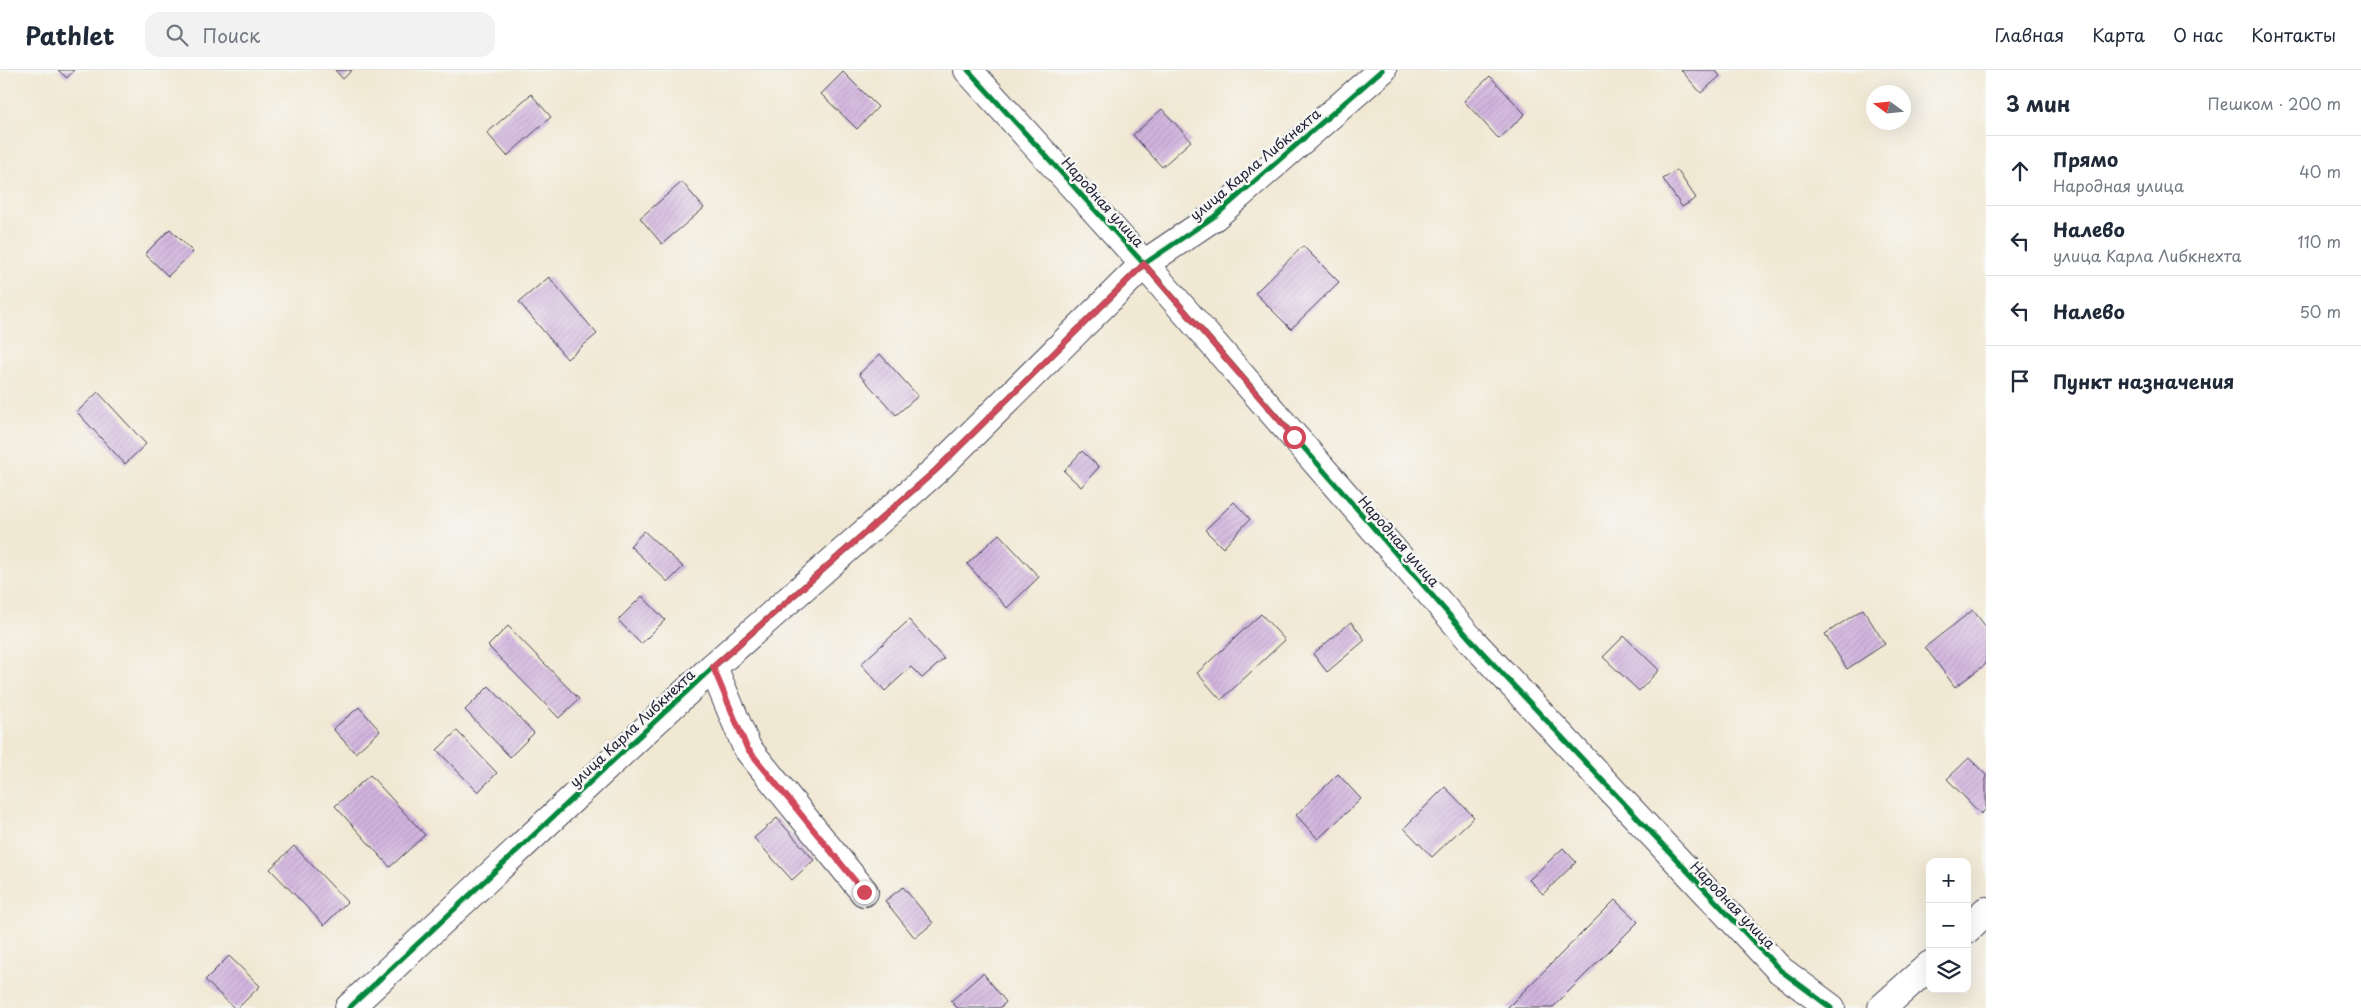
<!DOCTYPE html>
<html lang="ru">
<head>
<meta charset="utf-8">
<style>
  :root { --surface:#fff; --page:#f2f2f3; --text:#1f2937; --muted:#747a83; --line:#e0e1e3 }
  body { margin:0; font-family:"Playpen Sans",sans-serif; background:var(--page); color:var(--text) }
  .controls { position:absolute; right:15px; bottom:15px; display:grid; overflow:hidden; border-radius:10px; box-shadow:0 5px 20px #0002 }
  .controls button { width:45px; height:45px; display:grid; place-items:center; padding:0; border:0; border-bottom:1px solid var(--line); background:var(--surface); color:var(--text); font:25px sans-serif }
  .compass { position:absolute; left:1866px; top:15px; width:45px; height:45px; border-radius:50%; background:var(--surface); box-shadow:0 5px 20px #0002; rotate:285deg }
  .stop { position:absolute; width:15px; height:15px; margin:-11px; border:4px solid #d1495b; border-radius:50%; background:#fff }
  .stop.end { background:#d1495b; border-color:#fff; box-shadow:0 1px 5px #0008 }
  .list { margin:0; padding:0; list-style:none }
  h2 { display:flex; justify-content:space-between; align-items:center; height:65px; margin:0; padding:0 20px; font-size:21px }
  h2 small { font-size:16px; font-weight:400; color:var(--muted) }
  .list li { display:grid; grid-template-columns:32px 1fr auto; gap:15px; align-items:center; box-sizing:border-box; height:70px; padding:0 20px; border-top:1px solid var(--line) }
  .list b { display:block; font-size:19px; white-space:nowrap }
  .list p { margin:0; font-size:16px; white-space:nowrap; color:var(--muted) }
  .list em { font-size:16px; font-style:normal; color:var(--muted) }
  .icon { flex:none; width:28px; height:28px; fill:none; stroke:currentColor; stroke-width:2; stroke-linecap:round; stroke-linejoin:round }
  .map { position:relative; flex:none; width:1986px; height:938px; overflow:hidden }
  header { display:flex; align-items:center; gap:30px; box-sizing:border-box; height:70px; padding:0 25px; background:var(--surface); border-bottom:1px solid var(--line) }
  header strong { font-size:24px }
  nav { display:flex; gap:28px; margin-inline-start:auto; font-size:18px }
  .search { width:350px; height:45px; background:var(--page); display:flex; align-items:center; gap:12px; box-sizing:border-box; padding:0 18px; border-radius:15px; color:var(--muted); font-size:19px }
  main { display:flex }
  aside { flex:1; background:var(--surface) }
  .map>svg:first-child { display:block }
  .building { fill:url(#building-hatch) }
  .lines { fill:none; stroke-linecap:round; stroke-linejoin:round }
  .minor-casing { stroke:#414052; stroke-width:30 }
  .minor { stroke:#fff; stroke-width:28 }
  .cycleway-casing { stroke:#f6f6f2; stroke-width:8 }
  .cycleway { stroke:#00873e; stroke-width:5 }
  .route { stroke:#d1495b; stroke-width:6 }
  .labels { text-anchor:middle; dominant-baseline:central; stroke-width:5; stroke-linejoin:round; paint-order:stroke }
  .street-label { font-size:14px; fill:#22223b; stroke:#f6f6f2 }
</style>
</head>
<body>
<header>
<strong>Pathlet</strong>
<div class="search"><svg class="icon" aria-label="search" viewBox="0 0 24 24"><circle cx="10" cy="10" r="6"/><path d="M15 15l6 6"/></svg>Поиск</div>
<nav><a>Главная</a><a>Карта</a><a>О нас</a><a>Контакты</a></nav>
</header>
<main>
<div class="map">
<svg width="1986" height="938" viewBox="0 0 1986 938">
  <defs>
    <pattern id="building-hatch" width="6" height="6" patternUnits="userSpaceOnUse" patternTransform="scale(1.25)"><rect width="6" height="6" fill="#d1b4de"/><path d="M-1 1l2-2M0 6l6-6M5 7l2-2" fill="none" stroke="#b39abf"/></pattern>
  </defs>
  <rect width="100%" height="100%" fill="#f6f6f2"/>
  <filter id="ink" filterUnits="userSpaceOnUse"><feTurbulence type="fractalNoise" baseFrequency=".02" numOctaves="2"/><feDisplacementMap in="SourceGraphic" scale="10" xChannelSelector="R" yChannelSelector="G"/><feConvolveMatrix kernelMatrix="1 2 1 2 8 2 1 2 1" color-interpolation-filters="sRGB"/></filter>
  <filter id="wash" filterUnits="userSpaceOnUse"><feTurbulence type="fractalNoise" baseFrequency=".0096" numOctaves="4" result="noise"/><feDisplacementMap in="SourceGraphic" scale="20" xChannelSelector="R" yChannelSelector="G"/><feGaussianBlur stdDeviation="1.12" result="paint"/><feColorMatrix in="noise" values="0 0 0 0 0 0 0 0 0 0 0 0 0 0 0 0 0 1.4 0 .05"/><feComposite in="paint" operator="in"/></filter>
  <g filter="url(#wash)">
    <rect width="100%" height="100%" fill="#f1e8d3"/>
    <g id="blocks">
      <g class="building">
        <path d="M58,0H74L67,8Z"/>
        <path d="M335,0H352L343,9Z"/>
        <path d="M1681,0H1715L1720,6L1701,23Z"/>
        <path d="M843,2L878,37L857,59L821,24Z"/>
        <path d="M1490,6L1525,44L1499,69L1464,31Z"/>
        <path d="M531,24L551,47L507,86L487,63Z"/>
        <path d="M1162,39L1191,71L1162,97L1133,65Z"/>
        <path d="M1677,100L1696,128L1682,137L1663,109Z"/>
        <path d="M682,112L704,138L662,174L640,148Z"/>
        <path d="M170,159L193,182L168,206L145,184Z"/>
        <path d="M1303,176L1339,212L1291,259L1255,223Z"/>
        <path d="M549,207L597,264L567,289L519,232Z"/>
        <path d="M880,284L918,326L896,345L859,304Z"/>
        <path d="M98,322L146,374L125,394L77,342Z"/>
        <path d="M1082,381L1099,397L1081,417L1064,401Z"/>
        <path d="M1234,432L1250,449L1223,478L1205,460Z"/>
        <path d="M644,461L683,497L668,512L630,476Z"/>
        <path d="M999,464L1039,507L1007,538L967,494Z"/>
        <path d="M642,526L665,550L641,574L618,550Z"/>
        <path d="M1863,539L1885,574L1847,599L1825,564Z"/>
        <path d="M1973,540L1986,557V594L1955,617L1925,577Z"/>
        <path d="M1261,544L1285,570L1221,630L1197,603Z"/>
        <path d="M909,550L944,589L922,608L911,597L885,621L861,594Z"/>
        <path d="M1351,552L1365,570L1327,602L1313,584Z"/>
        <path d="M508,556L579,629L559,648L488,576Z"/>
        <path d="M1624,566L1659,600L1639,621L1603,587Z"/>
        <path d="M489,616L534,663L510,687L465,640Z"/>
        <path d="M359,637L380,661L355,683L333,659Z"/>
        <path d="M457,661L497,703L478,722L437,680Z"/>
        <path d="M1969,688L1986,705V739L1981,744L1947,709Z"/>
        <path d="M1338,704L1361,729L1318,769L1296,745Z"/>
        <path d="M370,705L425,765L390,797L335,736Z"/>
        <path d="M1445,717L1474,747L1432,787L1404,758Z"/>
        <path d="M777,748L814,790L792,810L754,768Z"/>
        <path d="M294,776L347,832L324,855L270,799Z"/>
        <path d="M1563,778L1576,792L1543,824L1529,810Z"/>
        <path d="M903,817L933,853L915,868L885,831Z"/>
        <path d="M1615,830L1638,852L1552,938H1507Z"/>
        <path d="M229,886L260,916L238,938H234L205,910Z"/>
        <path d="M983,903L1006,932L1000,938H957L951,931Z"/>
      </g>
    </g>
  </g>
  <g filter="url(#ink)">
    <use href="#blocks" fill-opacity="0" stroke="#414052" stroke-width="1"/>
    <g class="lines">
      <g class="minor-casing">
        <g id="minor">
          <path d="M968,0L1144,194L1471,570L1780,900L1831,938"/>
          <path d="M713,597L747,678L864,822"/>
          <path d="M1967,859L1986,841"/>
          <path d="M349,938L713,597L936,400L1144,194L1215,146L1382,0"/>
          <path d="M1882,938L1930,895"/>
        </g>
      </g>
      <use href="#minor" class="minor"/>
      <g class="cycleway-casing">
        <g id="cycleway">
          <path d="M968,0L1144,194L1471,570L1780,900L1831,938"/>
          <path d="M349,938L713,597L936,400L1144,194L1215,146L1382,0"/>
        </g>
      </g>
      <use href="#cycleway" class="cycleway"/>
    </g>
  </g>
  <g class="lines" filter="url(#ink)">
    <path class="route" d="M864,822L747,678L713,597L936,400L1144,194L1294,367"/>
  </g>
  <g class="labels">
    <g class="street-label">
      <text transform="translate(1255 94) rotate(-40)">улица Карла Либкнехта</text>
      <text transform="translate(1103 132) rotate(48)">Народная улица</text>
      <text transform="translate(1399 471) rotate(49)">Народная улица</text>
      <text transform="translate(632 658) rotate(-43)">улица Карла Либкнехта</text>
      <text transform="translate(1733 835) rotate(46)">Народная улица</text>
    </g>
  </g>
</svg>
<div class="controls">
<button>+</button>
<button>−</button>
<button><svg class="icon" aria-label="layers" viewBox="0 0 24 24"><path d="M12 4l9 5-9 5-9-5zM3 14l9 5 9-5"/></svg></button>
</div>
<svg class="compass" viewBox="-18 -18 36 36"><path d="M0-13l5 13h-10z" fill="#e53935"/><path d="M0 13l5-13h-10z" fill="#747a83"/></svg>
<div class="stop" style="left:1294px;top:367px"></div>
<div class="stop end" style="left:864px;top:822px"></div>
</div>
<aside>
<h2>3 мин<small>Пешком · 200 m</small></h2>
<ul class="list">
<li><svg class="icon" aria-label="ahead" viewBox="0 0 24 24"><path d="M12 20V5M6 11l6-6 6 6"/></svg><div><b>Прямо</b><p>Народная улица</p></div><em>40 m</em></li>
<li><svg class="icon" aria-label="left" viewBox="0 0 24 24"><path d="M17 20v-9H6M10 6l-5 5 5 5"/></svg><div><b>Налево</b><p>улица Карла Либкнехта</p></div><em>110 m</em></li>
<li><svg class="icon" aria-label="left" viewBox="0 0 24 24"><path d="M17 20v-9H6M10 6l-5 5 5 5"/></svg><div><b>Налево</b></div><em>50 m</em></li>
<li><svg class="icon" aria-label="arrive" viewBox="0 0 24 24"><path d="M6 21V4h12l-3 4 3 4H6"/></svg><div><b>Пункт назначения</b></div></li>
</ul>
</aside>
</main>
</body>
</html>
